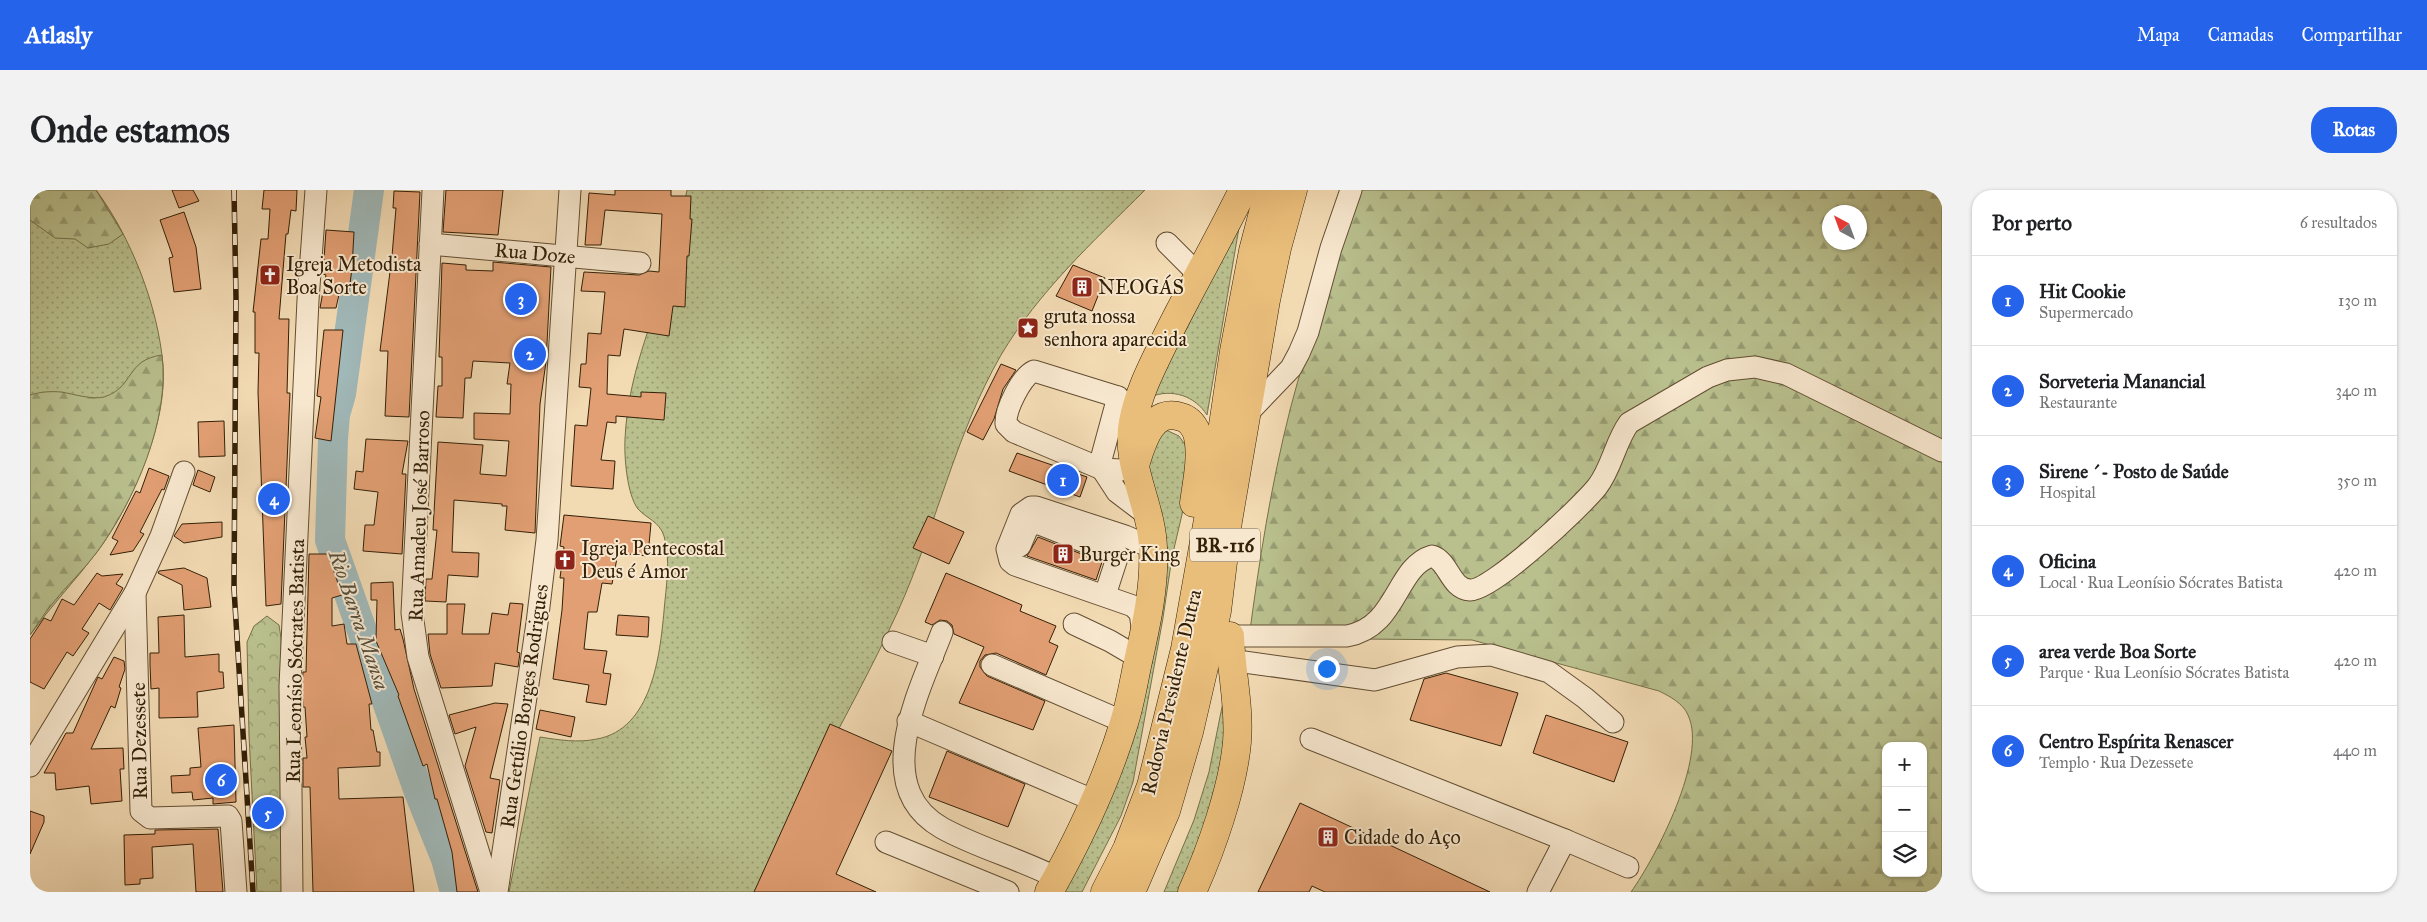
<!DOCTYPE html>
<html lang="pt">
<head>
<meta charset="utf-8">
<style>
  :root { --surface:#fff; --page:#f2f2f2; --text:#202124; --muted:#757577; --line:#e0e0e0; --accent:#2563eb }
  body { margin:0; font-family:"IM FELL Great Primer",serif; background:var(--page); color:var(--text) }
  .controls { position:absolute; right:15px; bottom:15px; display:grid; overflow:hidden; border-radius:10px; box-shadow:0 1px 4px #0004 }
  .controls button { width:45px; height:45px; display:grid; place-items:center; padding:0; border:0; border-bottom:1px solid var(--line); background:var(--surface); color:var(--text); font:25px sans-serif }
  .compass { position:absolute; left:1792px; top:15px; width:45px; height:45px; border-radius:50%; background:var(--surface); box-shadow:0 1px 4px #0004; rotate:319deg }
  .you { position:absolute; left:1296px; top:478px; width:18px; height:18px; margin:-12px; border:4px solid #fff; border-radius:50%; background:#1a73e8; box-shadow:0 0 0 8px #1a73e833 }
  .badge { display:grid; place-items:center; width:32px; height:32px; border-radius:50%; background:var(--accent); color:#fff; font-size:16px; font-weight:700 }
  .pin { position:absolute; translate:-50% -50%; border:2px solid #fff; box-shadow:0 1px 5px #0006 }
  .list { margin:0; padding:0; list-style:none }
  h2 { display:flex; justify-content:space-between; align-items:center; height:65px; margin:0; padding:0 20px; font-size:21px }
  h2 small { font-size:16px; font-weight:400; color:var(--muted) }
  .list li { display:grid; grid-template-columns:32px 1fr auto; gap:15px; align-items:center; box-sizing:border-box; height:90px; padding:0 20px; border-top:1px solid var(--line) }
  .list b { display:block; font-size:19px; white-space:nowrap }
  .list p { margin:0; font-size:16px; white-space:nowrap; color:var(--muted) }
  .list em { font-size:16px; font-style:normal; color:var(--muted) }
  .icon { flex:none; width:28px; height:28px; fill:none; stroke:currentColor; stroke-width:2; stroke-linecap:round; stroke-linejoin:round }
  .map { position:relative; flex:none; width:1912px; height:702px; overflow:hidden; border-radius:20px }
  header { display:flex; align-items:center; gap:30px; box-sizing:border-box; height:70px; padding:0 25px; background:var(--accent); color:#fff }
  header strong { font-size:24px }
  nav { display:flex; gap:28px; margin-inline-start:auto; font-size:18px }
  .intro { display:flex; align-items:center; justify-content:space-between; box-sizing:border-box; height:120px; padding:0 30px }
  h1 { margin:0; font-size:35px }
  .button { padding:12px 22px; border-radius:20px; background:var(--accent); color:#fff; font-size:18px; font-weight:700 }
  main { display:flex; gap:30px; padding:0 30px }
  aside { flex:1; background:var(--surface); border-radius:20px; box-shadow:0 1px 4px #0004 }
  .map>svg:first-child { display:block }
  .grass { fill:url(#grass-dots); stroke:#76704a }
  .forest { fill:url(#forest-firs); stroke:#76704a; fill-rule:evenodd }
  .park { fill:url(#park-crowns); stroke:#76704a }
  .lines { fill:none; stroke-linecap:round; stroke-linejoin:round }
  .river { stroke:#a0b8b8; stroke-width:30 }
  .building { fill:#e29f73; stroke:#332007 }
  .minor-casing { stroke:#634e32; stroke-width:23 }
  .major-casing { stroke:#332007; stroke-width:29 }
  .highway-casing { stroke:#332007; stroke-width:29 }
  .minor { stroke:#f7e7ce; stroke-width:21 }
  .major { stroke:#e9bd7a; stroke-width:28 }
  .highway { stroke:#e9bd7a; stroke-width:28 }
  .rail-casing { stroke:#332007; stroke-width:5.5 }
  .rail { stroke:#f7e7ce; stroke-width:4; stroke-dasharray:11; stroke-linecap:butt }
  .labels { text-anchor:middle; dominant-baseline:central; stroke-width:4; stroke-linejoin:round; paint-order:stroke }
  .shield { fill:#f7e7ce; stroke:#6e5c43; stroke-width:1 }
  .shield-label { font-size:19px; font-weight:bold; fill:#332007 }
  .street-label { font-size:20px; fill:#332007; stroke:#f7e7ce }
  .poi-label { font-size:20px; fill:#332007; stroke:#f7e7ce; text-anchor:start }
  .water-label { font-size:21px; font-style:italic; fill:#544e3c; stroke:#f7e7ce }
</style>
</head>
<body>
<header>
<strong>Atlasly</strong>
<nav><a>Mapa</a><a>Camadas</a><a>Compartilhar</a></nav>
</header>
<div class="intro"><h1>Onde estamos</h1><a class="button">Rotas</a></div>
<main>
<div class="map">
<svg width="1912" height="702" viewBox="0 0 1912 702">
  <defs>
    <pattern id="grass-dots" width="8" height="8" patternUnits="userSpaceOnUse" patternTransform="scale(1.25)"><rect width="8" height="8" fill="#b9c08e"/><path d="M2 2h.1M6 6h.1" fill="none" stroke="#979c72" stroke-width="1.8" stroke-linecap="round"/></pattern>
    <pattern id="forest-firs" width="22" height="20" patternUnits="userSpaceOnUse" patternTransform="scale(1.25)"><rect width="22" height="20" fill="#b9c08e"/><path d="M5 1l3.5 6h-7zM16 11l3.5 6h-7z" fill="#979c72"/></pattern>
    <pattern id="park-crowns" width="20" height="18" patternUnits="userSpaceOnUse" patternTransform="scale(1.25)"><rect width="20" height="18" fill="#b9c08e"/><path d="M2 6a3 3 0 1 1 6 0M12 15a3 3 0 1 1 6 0" fill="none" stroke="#979c72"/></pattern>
  </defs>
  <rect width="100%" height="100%" fill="#f2dab3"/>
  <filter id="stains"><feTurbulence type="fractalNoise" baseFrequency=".004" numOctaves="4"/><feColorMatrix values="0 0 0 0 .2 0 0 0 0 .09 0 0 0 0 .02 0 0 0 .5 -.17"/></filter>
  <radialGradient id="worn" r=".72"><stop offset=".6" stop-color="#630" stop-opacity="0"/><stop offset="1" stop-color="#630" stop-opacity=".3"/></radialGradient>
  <g class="grass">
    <path d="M0,0H66C101,47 128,116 133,175C138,233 101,317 67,362C45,391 21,416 0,445Z"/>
    <path d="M657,0H1115C1063,52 1009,101 971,165C925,245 906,337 868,421C842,478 812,532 783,588C764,625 748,664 730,702H479L510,547C529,550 548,553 567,549C622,539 630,465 634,421C636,397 641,369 634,346C629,331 617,329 608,319C597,305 594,266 595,249C598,185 621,137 639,77C647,52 652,26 657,0Z"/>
    <path d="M1211,26L1177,225C1165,206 1142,198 1120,207L1159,134Z"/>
    <path d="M1136,240L1149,246L1159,260L1154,316L1142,367L1133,428L1103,592L1091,626L1052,702H1032L1085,589L1121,305L1116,260Z"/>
    <path d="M1194,507L1201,558L1151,702H1134L1164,630L1179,582Z"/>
  </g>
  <g class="forest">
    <path d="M0,0H66L93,44L79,54L58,58L45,49L25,48L0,30Z"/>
    <path d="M1331,0H1912V702H1601C1626,667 1678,567 1658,525C1653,513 1639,506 1629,501L1442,450L1219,448C1229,372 1241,295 1260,220C1279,146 1306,73 1331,0ZM1800,22H1830V52H1800ZM1856,556H1893V683H1856Z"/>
    <path d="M132,165C140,230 105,310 67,362C54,380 36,396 22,414C14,424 7,435 0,445V205C10,202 20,201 31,202C44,204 62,210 74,207C105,197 95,170 132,165Z"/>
  </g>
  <path class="park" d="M237,426L249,435L251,448L256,702H227L219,545L217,452L224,436Z"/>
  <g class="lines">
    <path class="river" d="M339,0L311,204L305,225L303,249L300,350L389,602L416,669L425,702"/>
  </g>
  <g class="building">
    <path d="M142,0H163L169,11L149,18Z"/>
    <path d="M234,0H267L266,21L261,20L258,44H256L249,129H259L257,203H260L251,414L236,416L228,202L229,163H225V122H223L231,49H238L240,19H232Z"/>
    <path d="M416,0H473L468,45L413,42Z"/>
    <path d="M585,0H641V6H661L660,29H662L659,66H657L655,117L643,116L639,146L594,139L590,166L578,165L577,204L611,207V202L636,203L634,230L586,226V233L577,232L571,270L585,271L583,299L541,296L545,235L557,236L561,198L549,197L551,174H556L558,143L571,144L575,102L551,101L554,82L609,85L619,81L629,82L632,24L575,20L571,55H555L559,3L585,5Z"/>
    <path d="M364,1L390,2L379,227L355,226L358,161H350L362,66L366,18H363Z"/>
    <path d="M154,22L166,57L171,99L144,102L139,68L143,67L130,30Z"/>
    <path d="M296,40L324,42L322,78L319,102L310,100L306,118H290L296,85L293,84Z"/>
    <path d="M463,72L521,77L516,172L510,214L505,343L475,340L477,316H472V314L424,310L422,362L449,363L448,387L418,385L416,412L395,411L396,389H402L407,340H403L408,252L453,255L450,284L476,286L479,251L444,249V223L480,224L481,194H477L480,173L443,171L441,188H435L433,228L406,227L408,196H412V167H409L412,73L436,75V80L463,81Z"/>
    <path d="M1043,75L1075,88L1062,121L1026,106Z"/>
    <path d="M294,140H313L301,251L285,248L291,207L287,206Z"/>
    <path d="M971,174L986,180L973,199L964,229L953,250L937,242Z"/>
    <path d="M194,231L195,266L169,267L168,232Z"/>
    <path d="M336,249L378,251L372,284H376L372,364L333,361L335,335H344L348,302L324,299L326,281L333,282Z"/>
    <path d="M987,263L1057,287L1050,307L979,281Z"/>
    <path d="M119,278L139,286L134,300L132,299L110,342L114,344L103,361L80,365L88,351L82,348L106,301L110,303Z"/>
    <path d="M168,280L185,287L180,302L163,295Z"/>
    <path d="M534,325L621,333L618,366L588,363L582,394L572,393L567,422H558L554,459L577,461L573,483L581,484L576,515L556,512L559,495L523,489L532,420L534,388H530L534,357L530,356Z"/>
    <path d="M898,326L934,342L919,374L883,358Z"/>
    <path d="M192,332V347L154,353L144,346L152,334Z"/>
    <path d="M1008,347L1072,372L1066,390L997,366Z"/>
    <path d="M279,364H298L312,405L302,408V436L314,434L317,454H326L342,514H339L341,540H343L347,562H350V576L308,578L309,609L373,607L384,702H283L280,597H273V568H277L275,547H277L275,517H273L272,496L273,482H276Z"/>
    <path d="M154,378L177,388L181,417L154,420L152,395L128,383L129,381Z"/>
    <path d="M67,383L72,386L93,384L86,394L93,398L80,420L69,413L52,439L59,443L43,466L37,462L14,499L0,492V449L14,428L21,431L32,409L44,415Z"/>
    <path d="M916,383L992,415L990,421L1026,436L1019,452L1028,456L1016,485L966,463L955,465L950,471V477L957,486L1015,511L1003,540L929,513L954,457L924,444L922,435L917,431L910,430L902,435L895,432Z"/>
    <path d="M363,392L365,440L370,439L373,449L384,499L448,702H427L422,662L407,609H405L397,574L393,576L368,506L369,505L346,451L347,410H341V393Z"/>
    <path d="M480,413L493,414L487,462L490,463L488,477L465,473L462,496L411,498L400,464L398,444H417V414H435L432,444H459L462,423L478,425Z"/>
    <path d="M154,425L155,467L189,464V482H193L194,498L167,502L168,527L129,528V498L121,499L120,475V463H129L128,427Z"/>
    <path d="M588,425L619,427L618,447L586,445Z"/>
    <path d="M84,467L94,471L95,479L89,497L91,498L85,518L81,516L61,559L93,558L94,579H90L92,611L61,614L59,596L26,600L25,583H14L36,543H43L67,489L68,487L72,489Z"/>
    <path d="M1416,483L1488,503L1471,556L1380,530L1394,489Z"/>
    <path d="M465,513L478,514L460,588L470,590L462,643L456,642L435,576L446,537L425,544L419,525Z"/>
    <path d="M510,520L545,527L541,547L506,539Z"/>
    <path d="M1516,525L1598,552L1584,592L1503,563Z"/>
    <path d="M800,534L862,561L806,684L846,702H724Z"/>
    <path d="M204,535L206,612L183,614V608L163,610L162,602L142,603L141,586L160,585V578L171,577L168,538Z"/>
    <path d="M917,561L995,594L978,637L899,607Z"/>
    <path d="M1270,613L1460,702H1295L1282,696L1279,702H1228Z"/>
    <path d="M0,621L14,626V632L0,664Z"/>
    <path d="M188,639L193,702H166L163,654L122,657L123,688L110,689V694L95,695L94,645L125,644V640Z"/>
  </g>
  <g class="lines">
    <g class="minor-casing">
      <g id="minor">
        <path d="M403,0L382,423L388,467L461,702"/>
        <path d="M1137,53L1168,84"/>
        <path d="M400,54L610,73"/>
        <path d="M1088,207L1004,181C991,187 975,220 976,234L984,242L1072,279L1091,280L1105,275"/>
        <path d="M1216,225L1261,178L1269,163L1278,142L1301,58L1321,0"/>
        <path d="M1069,277L1088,207"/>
        <path d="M1072,279L1087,302L1116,324"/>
        <path d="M990,356L998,337L1007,333L1088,365L1075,405"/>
        <path d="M105,403L111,621L120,628L198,626L201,631L206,702"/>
        <path d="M1044,434L1080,451L1109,468"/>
        <path d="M912,442C891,498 838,596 912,638C946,657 990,669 1027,688"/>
        <path d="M1113,443L1110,423L1103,416L985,375L980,371L977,359L991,324L1001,317H1006L1095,346L1123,358"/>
        <path d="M1200,446H1317C1368,437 1365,377 1402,366C1419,371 1420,399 1440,400C1462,401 1551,317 1567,297C1582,278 1585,252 1599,233L1678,187L1697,180L1725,177L1756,184L1912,261"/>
        <path d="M863,452L903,466"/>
        <path d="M1200,470L1345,490L1427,467L1461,465L1519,482L1555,508L1583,532"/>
        <path d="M962,475L1094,532"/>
        <path d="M878,531L1065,611"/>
        <path d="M1281,549L1535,650L1508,702"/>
        <path d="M0,576L105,403L131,346L154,282"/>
        <path d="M1535,650L1598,677"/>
        <path d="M856,652L978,702"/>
        <path d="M262,702L260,496L278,110L286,0"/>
        <path d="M467,702L507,433L517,350L540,0"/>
      </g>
    </g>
    <g class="major-casing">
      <g id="major">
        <path d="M1019,702C1049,649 1076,592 1094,533C1101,511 1104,489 1109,467C1117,431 1125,394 1123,358C1122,316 1095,275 1103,232C1109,200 1124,173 1138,144C1162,96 1189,49 1213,0"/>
        <path d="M1162,702C1181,660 1203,598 1207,552C1210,517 1201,481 1200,446"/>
      </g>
    </g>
    <g class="highway-casing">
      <g id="highway">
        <path d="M1105,275C1112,253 1121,217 1151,227C1159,229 1164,236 1167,243C1173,264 1167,291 1164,313"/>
        <path d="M1075,702L1097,659L1121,596L1155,459L1184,296L1204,161L1223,61L1239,0"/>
        <path d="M1101,702L1136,621L1159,542L1187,421L1198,331L1236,110L1247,58L1263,0"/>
      </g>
    </g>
    <use href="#minor" class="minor"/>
    <use href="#major" class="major"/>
    <use href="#highway" class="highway"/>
    <g class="rail-casing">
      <path id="rail" d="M204,0L206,108L204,399L223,702"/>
    </g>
    <use href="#rail" class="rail"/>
  </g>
  <defs>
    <g id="church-square" transform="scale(1.125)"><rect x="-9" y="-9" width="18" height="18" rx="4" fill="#8f2418" stroke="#f7e7ce"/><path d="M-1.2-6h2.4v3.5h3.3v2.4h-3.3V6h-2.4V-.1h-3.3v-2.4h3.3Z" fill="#fff"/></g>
    <g id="building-square" transform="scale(1.125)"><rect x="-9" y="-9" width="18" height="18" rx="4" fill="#8f2418" stroke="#f7e7ce"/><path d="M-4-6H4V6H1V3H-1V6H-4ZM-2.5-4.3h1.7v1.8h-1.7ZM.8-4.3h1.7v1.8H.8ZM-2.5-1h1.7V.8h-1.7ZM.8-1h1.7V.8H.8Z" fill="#fff"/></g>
    <g id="sight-square" transform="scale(1.125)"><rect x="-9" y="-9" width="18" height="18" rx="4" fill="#8f2418" stroke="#f7e7ce"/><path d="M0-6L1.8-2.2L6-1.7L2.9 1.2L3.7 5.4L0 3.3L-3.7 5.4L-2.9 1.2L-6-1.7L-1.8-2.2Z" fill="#fff"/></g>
  </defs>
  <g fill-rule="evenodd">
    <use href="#church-square" x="240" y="85"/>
    <use href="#building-square" x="1052" y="97"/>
    <use href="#sight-square" x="998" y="138"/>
    <use href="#building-square" x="1033" y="364"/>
    <use href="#church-square" x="535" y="370"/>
    <use href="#building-square" x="1298" y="647"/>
  </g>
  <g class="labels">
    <rect class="shield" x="1160" y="338.5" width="70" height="33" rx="4"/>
    <g class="shield-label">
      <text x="1195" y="355">BR-116</text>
    </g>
    <g class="street-label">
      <text transform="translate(505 63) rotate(5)">Rua Doze</text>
      <text transform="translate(389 326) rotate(-88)">Rua Amadeu José Barroso</text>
      <text transform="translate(265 471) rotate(-89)">Rua Leonísio Sócrates Batista</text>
      <text transform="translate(1141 502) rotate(-77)">Rodovia Presidente Dutra</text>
      <text transform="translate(494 516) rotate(-82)">Rua Getúlio Borges Rodrigues</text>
      <text transform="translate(109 551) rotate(-91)">Rua Dezessete</text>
    </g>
    <g class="poi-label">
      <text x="256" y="74">Igreja Metodista<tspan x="256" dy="23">Boa Sorte</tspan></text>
      <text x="1068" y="97">NEOGÁS</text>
      <text x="1014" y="126">gruta nossa<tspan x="1014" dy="23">senhora aparecida</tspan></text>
      <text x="551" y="358">Igreja Pentecostal<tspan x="551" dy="23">Deus é Amor</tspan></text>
      <text x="1049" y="364">Burger King</text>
      <text x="1314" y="647">Cidade do Aço</text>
    </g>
    <g class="water-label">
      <text transform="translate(329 430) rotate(71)">Rio Barra Mansa</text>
    </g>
  </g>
  <rect width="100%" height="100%" filter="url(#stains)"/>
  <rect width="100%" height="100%" fill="url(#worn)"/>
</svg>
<div class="controls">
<button>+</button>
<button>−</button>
<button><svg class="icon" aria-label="layers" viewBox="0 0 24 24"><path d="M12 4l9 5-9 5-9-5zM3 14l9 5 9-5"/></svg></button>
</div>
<svg class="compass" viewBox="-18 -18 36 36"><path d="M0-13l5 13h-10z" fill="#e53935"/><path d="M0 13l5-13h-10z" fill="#757577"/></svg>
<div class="you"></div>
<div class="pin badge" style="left:1033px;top:290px">1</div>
<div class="pin badge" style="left:500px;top:164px">2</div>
<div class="pin badge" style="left:491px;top:109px">3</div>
<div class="pin badge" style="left:244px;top:309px">4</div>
<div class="pin badge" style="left:238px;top:623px">5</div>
<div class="pin badge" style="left:191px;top:590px">6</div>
</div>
<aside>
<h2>Por perto<small>6 resultados</small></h2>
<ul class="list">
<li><span class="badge">1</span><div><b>Hit Cookie</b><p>Supermercado</p></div><em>130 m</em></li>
<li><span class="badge">2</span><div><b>Sorveteria Manancial</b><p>Restaurante</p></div><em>340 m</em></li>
<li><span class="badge">3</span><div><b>Sirene ´- Posto de Saúde</b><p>Hospital</p></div><em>350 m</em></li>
<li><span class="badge">4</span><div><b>Oficina</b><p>Local · Rua Leonísio Sócrates Batista</p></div><em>420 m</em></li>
<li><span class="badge">5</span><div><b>area verde Boa Sorte</b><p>Parque · Rua Leonísio Sócrates Batista</p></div><em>420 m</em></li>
<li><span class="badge">6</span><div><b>Centro Espírita Renascer</b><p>Templo · Rua Dezessete</p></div><em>440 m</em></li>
</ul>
</aside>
</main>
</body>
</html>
